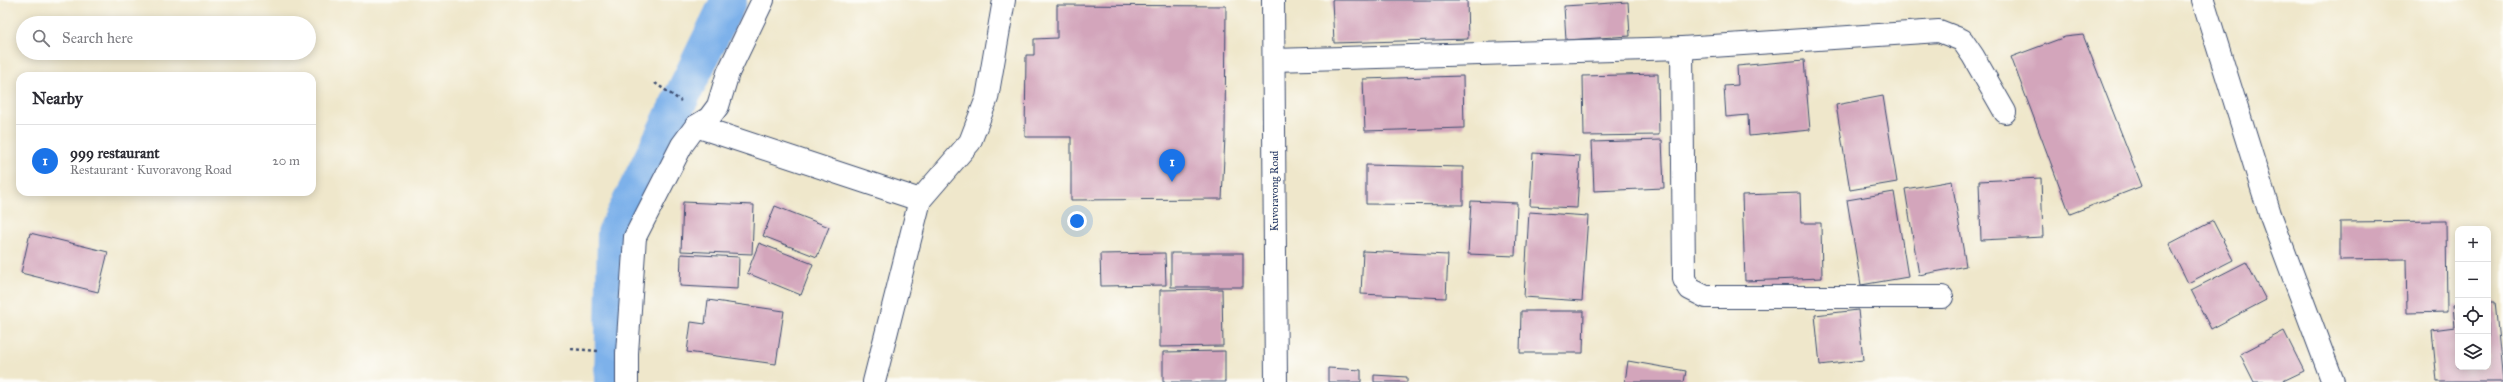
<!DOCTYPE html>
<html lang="en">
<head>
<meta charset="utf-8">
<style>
  :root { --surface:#fff; --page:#f2f2f3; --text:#2b2b33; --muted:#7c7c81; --line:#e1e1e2; --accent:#1a73e8 }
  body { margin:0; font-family:"IM FELL Great Primer",serif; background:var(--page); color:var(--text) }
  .controls { position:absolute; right:12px; bottom:12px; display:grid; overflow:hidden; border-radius:8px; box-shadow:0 2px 10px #0003 }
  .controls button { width:36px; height:36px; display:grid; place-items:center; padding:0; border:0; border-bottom:1px solid var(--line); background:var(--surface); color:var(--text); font:20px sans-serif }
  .you { position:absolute; left:1077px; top:221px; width:14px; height:14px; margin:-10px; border:3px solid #fff; border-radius:50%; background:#1a73e8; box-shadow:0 0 0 6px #1a73e833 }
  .badge { display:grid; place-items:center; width:26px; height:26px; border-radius:50%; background:var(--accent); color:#fff; font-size:13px; font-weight:700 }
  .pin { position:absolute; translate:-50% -33px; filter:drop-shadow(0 1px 2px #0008) }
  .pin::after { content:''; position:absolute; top:21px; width:14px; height:12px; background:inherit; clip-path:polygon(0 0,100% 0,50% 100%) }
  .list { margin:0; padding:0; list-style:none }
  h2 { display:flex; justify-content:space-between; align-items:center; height:52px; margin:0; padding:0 16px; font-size:17px }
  h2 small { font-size:13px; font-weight:400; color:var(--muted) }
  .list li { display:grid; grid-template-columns:26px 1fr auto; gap:12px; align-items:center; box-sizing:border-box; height:72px; padding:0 16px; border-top:1px solid var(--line) }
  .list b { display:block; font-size:15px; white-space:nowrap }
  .list p { margin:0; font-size:13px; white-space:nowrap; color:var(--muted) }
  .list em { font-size:13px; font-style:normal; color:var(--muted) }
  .icon { flex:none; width:22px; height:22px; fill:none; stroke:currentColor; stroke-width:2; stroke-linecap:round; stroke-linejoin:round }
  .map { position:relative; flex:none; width:2503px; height:382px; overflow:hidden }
  .search { position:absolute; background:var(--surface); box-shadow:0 2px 10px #0003; left:16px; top:16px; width:300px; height:44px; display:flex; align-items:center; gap:10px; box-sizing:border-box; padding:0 14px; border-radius:22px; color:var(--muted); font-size:15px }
  .panel { position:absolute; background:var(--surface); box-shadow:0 2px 10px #0003; left:16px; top:72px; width:300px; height:124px; border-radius:12px }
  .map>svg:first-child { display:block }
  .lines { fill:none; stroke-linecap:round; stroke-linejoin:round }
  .canal { stroke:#7db1ea; stroke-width:36 }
  .building { fill:#d3a5bb }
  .minor-casing { stroke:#3b4b6e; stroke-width:24 }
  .path { stroke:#3b4b6e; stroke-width:2.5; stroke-dasharray:3 3; stroke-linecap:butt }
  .minor { stroke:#fff; stroke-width:22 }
  .labels { text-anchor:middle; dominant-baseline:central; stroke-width:3; stroke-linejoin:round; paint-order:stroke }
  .street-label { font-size:11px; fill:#1b2f5e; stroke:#fdfcf7 }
</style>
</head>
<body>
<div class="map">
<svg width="2503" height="382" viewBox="0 0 2503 382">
  <rect width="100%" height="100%" fill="#fdfcf7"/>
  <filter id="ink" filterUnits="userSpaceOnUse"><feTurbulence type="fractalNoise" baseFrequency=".025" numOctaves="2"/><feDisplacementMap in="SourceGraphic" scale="8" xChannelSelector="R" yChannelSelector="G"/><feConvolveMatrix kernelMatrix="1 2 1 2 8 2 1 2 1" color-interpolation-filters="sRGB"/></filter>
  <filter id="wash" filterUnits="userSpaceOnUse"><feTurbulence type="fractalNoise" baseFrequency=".012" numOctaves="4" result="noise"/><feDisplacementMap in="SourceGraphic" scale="16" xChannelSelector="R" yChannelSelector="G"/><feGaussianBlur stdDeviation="0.9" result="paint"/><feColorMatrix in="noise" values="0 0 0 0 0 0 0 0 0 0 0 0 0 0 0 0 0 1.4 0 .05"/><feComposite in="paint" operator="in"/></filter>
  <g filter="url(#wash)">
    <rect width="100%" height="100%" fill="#efe7cb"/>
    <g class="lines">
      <path class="canal" d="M612,382L615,233L729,0"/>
    </g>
    <g id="blocks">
      <g class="building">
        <path d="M1332,0H1467L1468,39L1334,43Z"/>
        <path d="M1628,2L1630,36L1566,40L1564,6Z"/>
        <path d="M1057,5L1226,6L1225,137L1222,199L1071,200V137H1025L1026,55H1034V39L1057,38Z"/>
        <path d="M2083,35L2142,186L2070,214L2011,57L2065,37Z"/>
        <path d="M1804,60L1810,130L1749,136L1748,115L1726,117L1724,86L1738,85L1737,66Z"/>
        <path d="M1658,74L1659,135L1584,136L1583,76Z"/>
        <path d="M1463,76L1464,128L1365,131L1363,79Z"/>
        <path d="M1883,96L1897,182L1850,190L1836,105Z"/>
        <path d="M1662,140L1664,188L1594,191L1592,142Z"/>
        <path d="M1533,153L1580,156L1577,208L1530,206Z"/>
        <path d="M1366,165L1463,167V205L1366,204Z"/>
        <path d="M2041,178L2043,237L1981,240L1979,181Z"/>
        <path d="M1952,181L1966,266L1919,275L1905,189Z"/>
        <path d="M1894,192L1908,277L1861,285L1847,200Z"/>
        <path d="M1800,193L1801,223H1821L1822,278L1745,281L1742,195Z"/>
        <path d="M1471,201L1517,203L1515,256L1468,254Z"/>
        <path d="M683,202L754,205L752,254L681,251Z"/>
        <path d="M775,206L829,227L817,257L763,236Z"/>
        <path d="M1529,212L1588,216L1582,301L1524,297Z"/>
        <path d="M2213,221L2233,260L2188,283L2169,244Z"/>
        <path d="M2446,221L2447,312L2407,313L2406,259L2340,260V222Z"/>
        <path d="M30,233L108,252L98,292L21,273Z"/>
        <path d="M759,243L813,264L801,295L747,273Z"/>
        <path d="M1363,251L1448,255L1446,298L1361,294Z"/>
        <path d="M1165,253L1166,285L1101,286L1100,254Z"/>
        <rect x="1171" y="253" width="72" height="34"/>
        <path d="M681,254L739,257L738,289L680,286Z"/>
        <path d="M2246,262L2266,300L2211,329L2191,290Z"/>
        <path d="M1222,289L1223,346L1160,347V290Z"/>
        <path d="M708,300L784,311L776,364L687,352L691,322L705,324Z"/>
        <path d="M2488,302H2495L2503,382H2437L2432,330L2455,327L2453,306L2458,305V367H2488Z"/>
        <path d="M1858,310L1863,360L1820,365L1815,315Z"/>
        <path d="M1521,311H1584L1583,353H1520Z"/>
        <path d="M2284,331L2304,371L2281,382H2254L2240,354Z"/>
        <path d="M1225,351V382H1163V352Z"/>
        <path d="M1628,361L1686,371L1684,382H1625Z"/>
        <path d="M1328,368L1361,370V382H1328Z"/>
        <path d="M1374,375L1407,377V382H1374Z"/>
      </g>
    </g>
  </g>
  <g filter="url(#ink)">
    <use href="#blocks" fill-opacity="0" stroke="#3b4b6e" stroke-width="1"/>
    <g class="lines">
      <g class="minor-casing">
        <g id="minor">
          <path d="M1273,0L1276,382"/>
          <path d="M2203,0L2270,214L2333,382"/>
          <path d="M1682,48L1684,279L1690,289L1706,297H1942"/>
          <path d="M1274,60L1682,48L1939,31L1962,40L1973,56L2005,112"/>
          <path d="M696,126L920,200"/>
          <path d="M627,382V353L635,237L682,145L696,126L709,118L718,106L728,73L763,0"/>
          <path d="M874,382L920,200L970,142L987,98L1004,0"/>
        </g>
      </g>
      <g class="path">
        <path d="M655,83L681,101"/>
        <path d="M571,349L599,351"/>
      </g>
      <use href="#minor" class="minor"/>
    </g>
  </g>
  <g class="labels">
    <g class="street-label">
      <text transform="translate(1274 191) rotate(-90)">Kuvoravong Road</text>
    </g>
  </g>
</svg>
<div class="controls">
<button>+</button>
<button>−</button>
<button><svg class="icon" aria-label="locate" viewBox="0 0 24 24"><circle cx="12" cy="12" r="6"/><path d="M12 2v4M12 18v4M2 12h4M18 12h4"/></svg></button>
<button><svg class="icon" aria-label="layers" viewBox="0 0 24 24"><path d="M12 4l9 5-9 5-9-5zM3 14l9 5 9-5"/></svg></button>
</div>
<div class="you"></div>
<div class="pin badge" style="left:1172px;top:182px">1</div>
<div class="search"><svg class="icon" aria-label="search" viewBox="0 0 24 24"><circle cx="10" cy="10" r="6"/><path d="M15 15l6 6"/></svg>Search here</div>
<section class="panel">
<h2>Nearby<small></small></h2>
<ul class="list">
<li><span class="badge">1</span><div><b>999 restaurant</b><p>Restaurant · Kuvoravong Road</p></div><em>20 m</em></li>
</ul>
</section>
</div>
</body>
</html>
